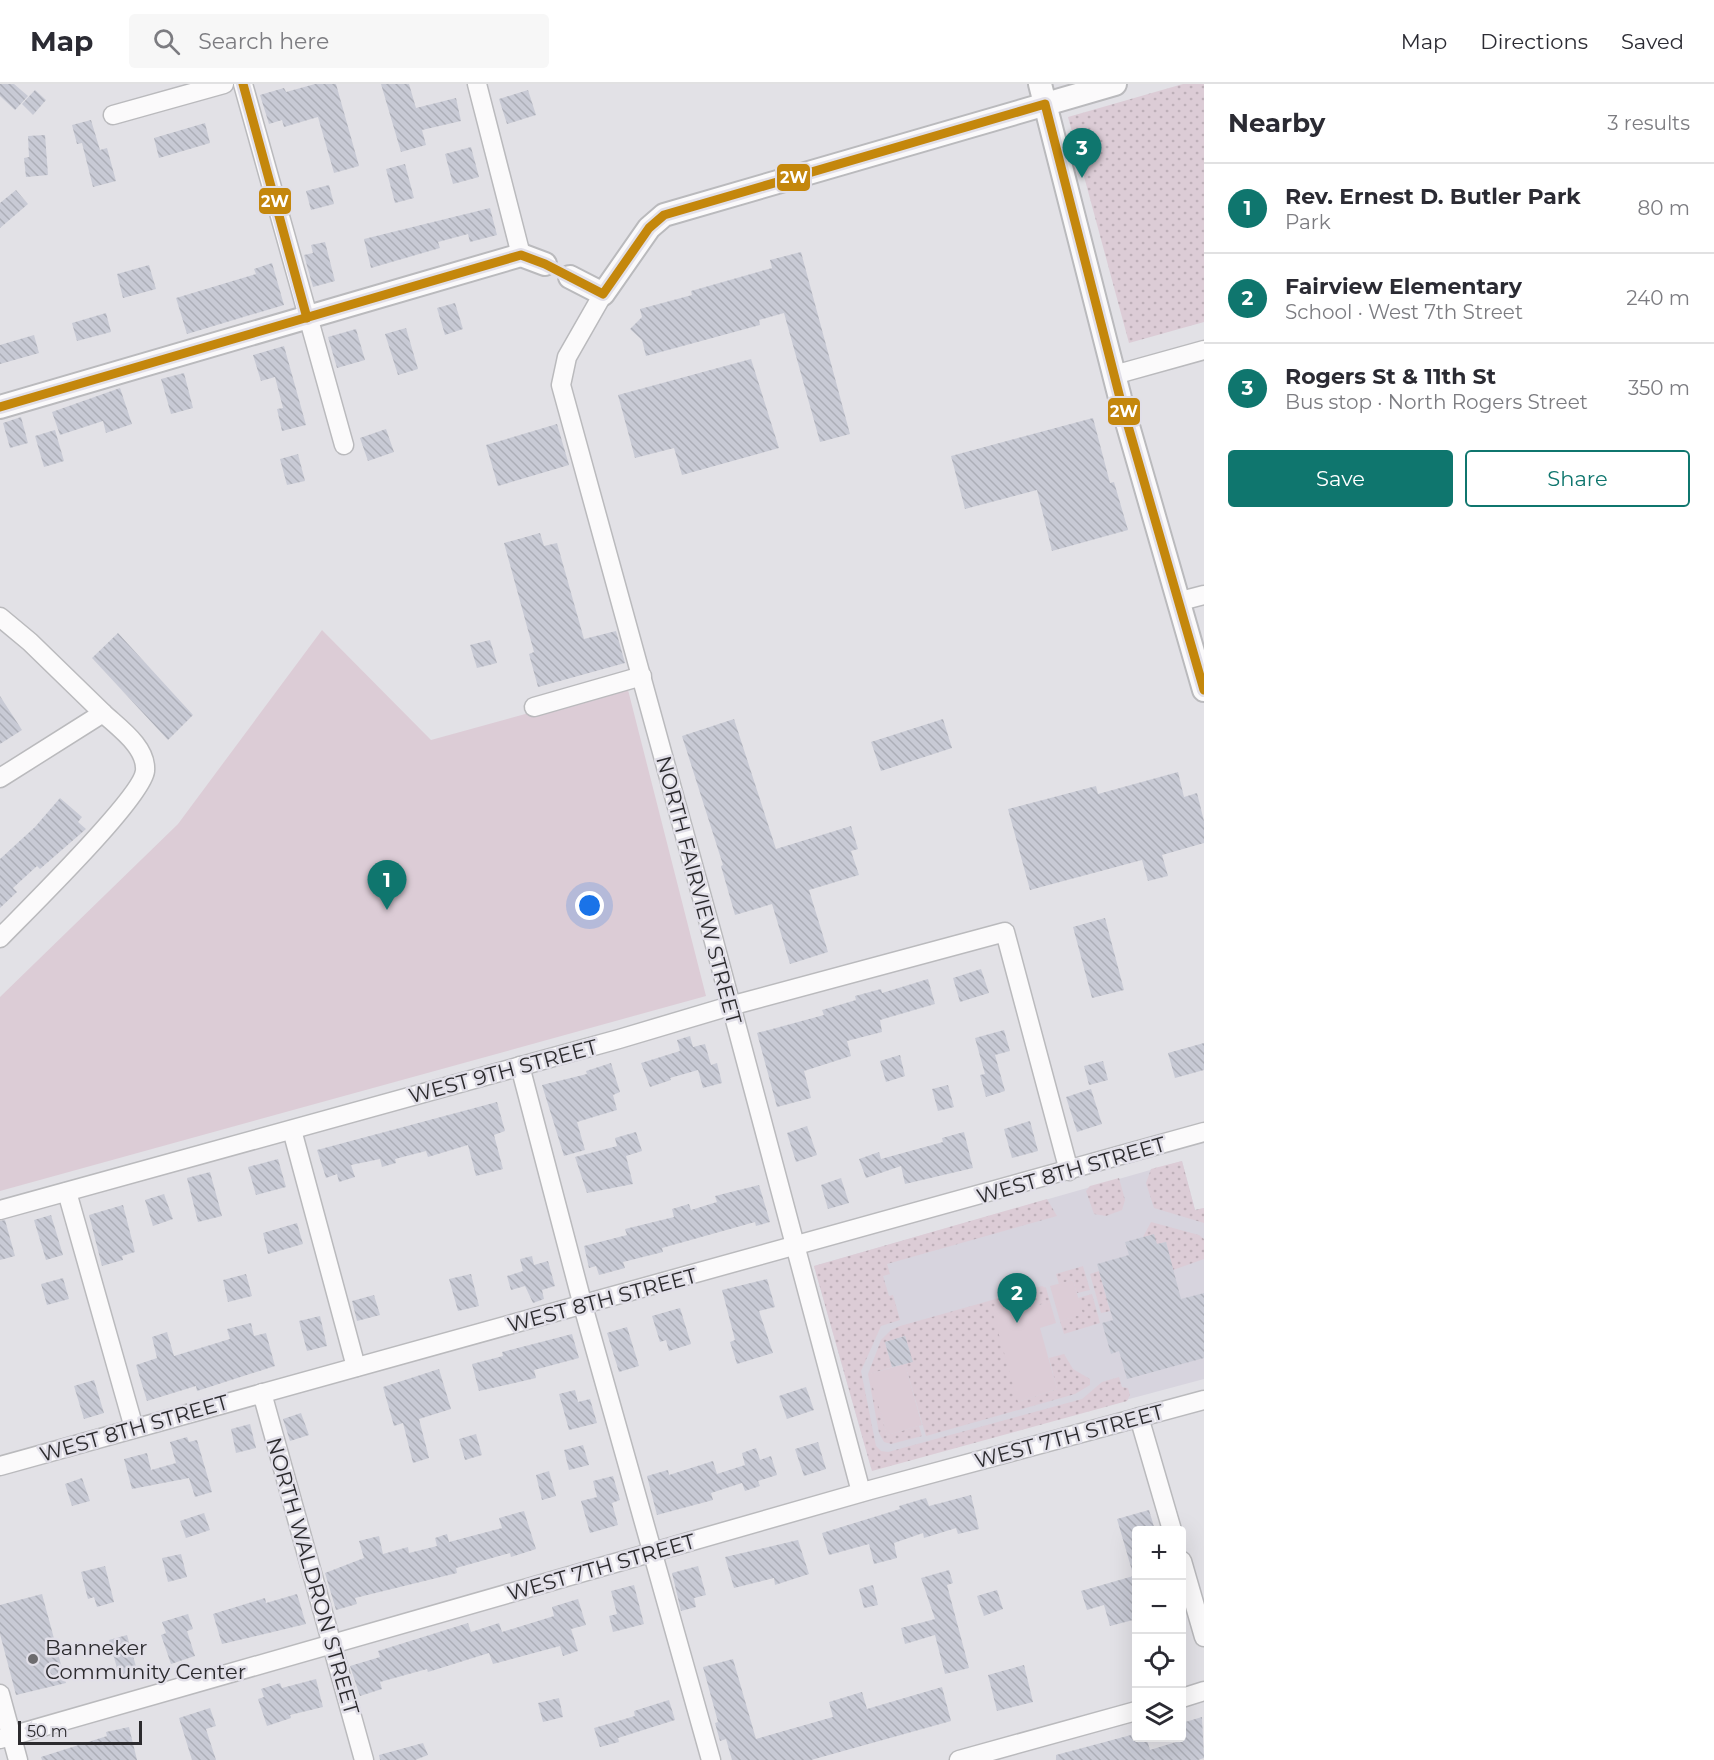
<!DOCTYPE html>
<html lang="en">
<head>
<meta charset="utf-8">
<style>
  :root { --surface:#fff; --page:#f7f7f7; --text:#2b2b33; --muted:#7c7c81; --line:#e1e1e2; --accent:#0f766e }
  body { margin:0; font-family:Montserrat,sans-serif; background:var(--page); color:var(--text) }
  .controls { position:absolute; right:18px; bottom:18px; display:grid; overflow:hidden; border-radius:6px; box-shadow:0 6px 24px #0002 }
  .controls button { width:54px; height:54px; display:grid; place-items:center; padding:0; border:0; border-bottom:2px solid var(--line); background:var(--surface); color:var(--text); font:30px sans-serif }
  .scale { position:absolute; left:18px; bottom:15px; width:124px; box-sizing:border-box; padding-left:6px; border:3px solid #2c2b2e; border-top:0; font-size:16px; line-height:21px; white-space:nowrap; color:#2c2b2e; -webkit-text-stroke:4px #e1dfe8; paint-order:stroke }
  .you { position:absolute; left:590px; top:822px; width:21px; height:21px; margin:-15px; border:4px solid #fff; border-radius:50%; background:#1a73e8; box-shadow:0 0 0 9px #1a73e833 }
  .badge { display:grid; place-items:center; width:39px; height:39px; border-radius:50%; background:var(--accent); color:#fff; font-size:20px; font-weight:700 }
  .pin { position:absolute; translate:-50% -50px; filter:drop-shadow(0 2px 3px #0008) }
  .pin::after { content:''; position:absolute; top:32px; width:21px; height:18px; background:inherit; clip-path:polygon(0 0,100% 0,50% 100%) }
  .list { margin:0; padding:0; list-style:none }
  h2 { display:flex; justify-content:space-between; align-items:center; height:78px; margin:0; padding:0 24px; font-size:26px }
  h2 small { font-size:20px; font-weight:400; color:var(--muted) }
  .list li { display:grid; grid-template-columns:39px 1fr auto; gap:18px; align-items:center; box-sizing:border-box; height:90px; padding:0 24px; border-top:2px solid var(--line) }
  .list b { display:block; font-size:22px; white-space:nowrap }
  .list p { margin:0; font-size:20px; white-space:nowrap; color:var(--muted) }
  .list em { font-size:20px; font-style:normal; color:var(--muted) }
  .actions { display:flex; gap:12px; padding:18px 24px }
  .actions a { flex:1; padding:14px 0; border:2px solid var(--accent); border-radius:6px; text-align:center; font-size:21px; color:var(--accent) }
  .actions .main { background:var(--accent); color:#fff }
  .icon { flex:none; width:33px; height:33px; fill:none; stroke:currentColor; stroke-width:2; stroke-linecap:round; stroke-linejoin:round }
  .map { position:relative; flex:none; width:1204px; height:1676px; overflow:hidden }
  header { display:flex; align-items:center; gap:36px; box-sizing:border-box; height:84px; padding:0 30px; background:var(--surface); border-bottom:2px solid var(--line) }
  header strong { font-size:28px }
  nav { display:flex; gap:33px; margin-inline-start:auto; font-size:21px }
  .search { width:420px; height:54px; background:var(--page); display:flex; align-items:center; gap:15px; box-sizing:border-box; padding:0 21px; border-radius:6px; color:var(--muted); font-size:22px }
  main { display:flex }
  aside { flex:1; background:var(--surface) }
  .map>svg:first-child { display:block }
  .built { fill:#d7d4de }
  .grass { fill:url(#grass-dots) }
  .green { fill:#dcccd6 }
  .building { fill:url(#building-back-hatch) }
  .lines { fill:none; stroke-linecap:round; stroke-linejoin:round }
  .minor-casing { stroke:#bababd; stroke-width:21 }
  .tertiary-casing { stroke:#bababd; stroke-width:26 }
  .minor { stroke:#fbfafb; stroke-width:18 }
  .tertiary { stroke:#fbfafb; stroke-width:22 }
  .bus-1-casing { stroke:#e1dfe8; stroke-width:14 }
  .bus-1 { stroke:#c4870c; stroke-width:9 }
  .poi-dot { fill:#6c6b6e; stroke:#e1dfe8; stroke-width:2 }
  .labels { text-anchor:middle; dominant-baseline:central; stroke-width:5; stroke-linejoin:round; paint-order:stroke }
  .street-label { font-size:21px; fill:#2c2b2e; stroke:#e1dfe8 }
  .poi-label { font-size:21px; fill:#2c2b2e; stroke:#e1dfe8; text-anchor:start }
  .line-badge { stroke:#e1dfe8; stroke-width:2 }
  .badge-label { font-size:16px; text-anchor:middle; font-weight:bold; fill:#fff }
</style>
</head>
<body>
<header>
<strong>Map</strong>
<div class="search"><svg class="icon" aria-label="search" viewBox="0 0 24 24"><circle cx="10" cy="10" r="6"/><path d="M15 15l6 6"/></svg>Search here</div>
<nav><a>Map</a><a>Directions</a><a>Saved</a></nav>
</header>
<main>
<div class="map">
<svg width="1204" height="1676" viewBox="0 0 1204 1676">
  <defs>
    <pattern id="grass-dots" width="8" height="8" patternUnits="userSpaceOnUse" patternTransform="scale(1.5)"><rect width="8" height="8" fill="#dcccd6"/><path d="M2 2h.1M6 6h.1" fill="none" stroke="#bdafb8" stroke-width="1.8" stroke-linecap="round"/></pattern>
    <pattern id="building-back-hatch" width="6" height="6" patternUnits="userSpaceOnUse" patternTransform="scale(1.5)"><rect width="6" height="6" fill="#c8cad5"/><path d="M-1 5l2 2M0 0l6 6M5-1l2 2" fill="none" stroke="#acaeb7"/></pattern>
  </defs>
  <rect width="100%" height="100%" fill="#e2e1e6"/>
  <path class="built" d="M1182,1077L1195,1126L1204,1124V1295L871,1384L814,1182Z"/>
  <g class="grass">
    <path d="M1183,0H1204V238L1129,259L1068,33Z"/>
    <path d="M1182,1077L1195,1126L1204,1124V1139L1154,1124L1146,1099L1151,1085Z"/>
    <path d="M1119,1094L1125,1116L1122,1126L1106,1132L1094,1130L1086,1107L1090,1102Z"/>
    <path d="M1047,1115L1057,1132L887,1180L890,1190L883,1192L889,1212L893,1211L900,1236L881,1242L861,1287L876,1362L881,1367L888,1368L1082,1315L1102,1298L1119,1293L1122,1303L1128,1304L1130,1311L1127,1317L872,1387L814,1182Z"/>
    <path d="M1151,1138L1199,1151L1204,1155V1175L1173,1186L1166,1158L1157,1160L1143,1153Z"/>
    <path d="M1083,1182L1090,1206L1077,1209L1073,1196L1059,1200L1056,1190Z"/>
    <path d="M1099,1187L1110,1227L1101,1229L1090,1190Z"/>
    <path d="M1042,1202L1046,1204L1050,1218L1036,1222L1033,1214L1018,1318L1057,1305L1049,1274L1064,1270L1073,1285L1090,1295V1301L1075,1310L926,1352L905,1280L912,1277L905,1252L885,1258L892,1283L870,1290L887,1351L919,1342L922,1352L891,1360L884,1358L879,1349L868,1290L881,1256L891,1246L900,1242Z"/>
    <path d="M1092,1210L1100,1239L1064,1250L1060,1237L1082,1230L1078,1214Z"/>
  </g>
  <g class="green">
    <path d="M322,546L431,656L627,602L706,912L0,1107V913L178,740Z"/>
    <path d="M1073,1196L1083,1230L1060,1237L1050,1202Z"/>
    <path d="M1033,1214L1036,1222L1050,1218L1056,1239L1040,1244L1057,1305L1018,1318L992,1226Z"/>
    <path d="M905,1280L922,1341L887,1351L869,1290Z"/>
  </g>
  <g class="building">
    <path d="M0,0H14L28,12L15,26L0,12Z"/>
    <path d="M315,0H336L359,82L334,89L318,33L284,43L282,36L269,40L260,11L284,4L286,8Z"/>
    <path d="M381,0H409L416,24L456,14L461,37L422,46L426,61L401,68Z"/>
    <path d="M35,6L46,16L33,31L22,20Z"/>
    <path d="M528,6L536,31L507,40L499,15Z"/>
    <path d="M91,36L100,66L107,64L116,97L93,103L82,59L77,60L72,41Z"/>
    <path d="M205,39L210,59L159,74L154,54Z"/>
    <path d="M45,51L48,91L26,93L24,74L29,73L28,52Z"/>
    <path d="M471,63L479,93L453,100L445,70Z"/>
    <path d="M405,80L414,114L395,119L386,85Z"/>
    <path d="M329,101L334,120L311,126L306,107Z"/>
    <path d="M16,106L28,120L0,144V119Z"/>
    <path d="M490,124L497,151L470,158L468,150L438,158L440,164L371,184L364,155Z"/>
    <path d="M325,158L335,197L313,203L304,171L313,169L311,161Z"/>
    <path d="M801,168L850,350L820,358L784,229L759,236L760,241L646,272L642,256L630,245L642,233L640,225L692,211L691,207L772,184L770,176Z"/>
    <path d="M272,179L284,221L187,250L176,214L256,190L254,185Z"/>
    <path d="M149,181L156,205L123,214L117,190Z"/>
    <path d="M455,219L463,245L445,251L437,224Z"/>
    <path d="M106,229L111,248L77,257L72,239Z"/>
    <path d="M406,244L418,285L398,291L385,250Z"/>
    <path d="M356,245L365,276L337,284L328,253Z"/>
    <path d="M34,251L39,269L0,280V261Z"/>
    <path d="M284,262L306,341L282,347L277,325L283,324L275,293L261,297L253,271Z"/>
    <path d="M751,275L779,364L682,391L674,364L635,374L618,311Z"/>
    <path d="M184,289L193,324L171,330L161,295Z"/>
    <path d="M120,304L132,340L106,349L103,337L60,351L52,328Z"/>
    <path d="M21,333L28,359L10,364L3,339Z"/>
    <path d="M1093,334L1110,399L1114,398L1128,446L1052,467L1037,406L965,425L951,372Z"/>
    <path d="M557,340L569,381L498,402L486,361Z"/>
    <path d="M386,345L394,368L368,377L360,354Z"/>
    <path d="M55,346L64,377L44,383L35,352Z"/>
    <path d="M298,370L305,397L287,401L280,375Z"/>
    <path d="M540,449L544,462L557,459L584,555L616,547L625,579L538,603L529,570L534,568L504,459Z"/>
    <path d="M118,549L193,631L168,656L92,574Z"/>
    <path d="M490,556L497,579L477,584L470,561Z"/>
    <path d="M0,612L22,646L0,660Z"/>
    <path d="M734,635L776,765L851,742L858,765L851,767L859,791L809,806L828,868L790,880L772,820L735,831L721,782L723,781L682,652Z"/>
    <path d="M943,635L952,664L881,687L871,658Z"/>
    <path d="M1178,688L1184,713L1197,709L1204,737V759L1162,771L1168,792L1148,797L1142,776L1030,806L1008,725L1096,702L1098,710Z"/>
    <path d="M60,714L82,733L78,738L86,745L40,785L37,782L13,804L17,808L0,824V775L35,743Z"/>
    <path d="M1105,834L1124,906L1092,914L1073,843Z"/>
    <path d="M981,885L989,909L960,918L953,894Z"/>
    <path d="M928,895L935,920L880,936L882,948L847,957L851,972L804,987L811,1014L777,1023L757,949L824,931L822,926L856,916L855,912L881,905L882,909Z"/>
    <path d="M1004,946L1010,967L995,971L1005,1007L986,1013L980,991L985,990L975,954Z"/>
    <path d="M690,952L693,963L705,960L711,981L717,979L722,999L703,1004L698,986L670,994L671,996L650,1003L641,979L680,967L677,956Z"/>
    <path d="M1204,959V986L1175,994L1168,969Z"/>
    <path d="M900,971L905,992L886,998L880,977Z"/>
    <path d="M1103,977L1108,996L1089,1001L1084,982Z"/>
    <path d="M611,979L620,1008L613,1011L617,1026L577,1038L585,1066L564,1072L542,1001L587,990L586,987Z"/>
    <path d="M948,1001L954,1023L938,1027L932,1005Z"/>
    <path d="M1091,1005L1102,1040L1077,1048L1066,1013Z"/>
    <path d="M497,1018L505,1047L494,1051L503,1085L476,1092L468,1061L428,1073L426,1067L395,1075L396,1079L382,1083L380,1075L351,1081L355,1093L339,1098L337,1090L326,1094L317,1066Z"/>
    <path d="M1030,1037L1038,1067L1012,1074L1004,1045Z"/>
    <path d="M807,1042L817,1071L796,1078L787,1049Z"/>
    <path d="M636,1048L642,1067L626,1072L633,1100L587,1109L575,1073L617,1062L615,1054Z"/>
    <path d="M964,1048L973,1084L905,1100L901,1082L866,1094L859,1075L879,1068L881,1075L943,1058L942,1054Z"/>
    <path d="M278,1075L286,1103L256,1111L248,1083Z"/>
    <path d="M210,1088L222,1132L198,1138L187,1094Z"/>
    <path d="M841,1094L849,1119L828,1125L821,1101Z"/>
    <path d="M759,1101L770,1138L756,1142L755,1138L662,1164L663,1168L623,1178L625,1184L599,1191L596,1182L589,1184L584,1162L627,1151L625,1145L674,1133L672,1125L689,1120L691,1126L717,1118L715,1112Z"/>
    <path d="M164,1110L173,1135L153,1142L145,1116Z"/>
    <path d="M123,1121L135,1168L122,1172L123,1176L102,1182L89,1131Z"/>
    <path d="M51,1131L63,1171L46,1176L34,1136Z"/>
    <path d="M5,1136L15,1172L0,1176V1137Z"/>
    <path d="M297,1139L303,1160L268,1170L263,1149Z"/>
    <path d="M1154,1150L1157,1160L1166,1158L1181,1215L1204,1209V1274L1127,1295L1119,1267L1111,1270L1102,1239L1113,1236L1097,1180L1129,1171L1125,1158Z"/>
    <path d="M532,1172L534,1181L548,1177L555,1202L542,1206L544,1215L533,1219L525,1202L511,1206L507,1192L523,1187L520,1175Z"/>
    <path d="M246,1190L252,1212L228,1218L223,1196Z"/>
    <path d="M471,1190L479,1222L458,1227L449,1195Z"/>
    <path d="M63,1194L69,1215L47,1221L41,1200Z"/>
    <path d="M767,1195L775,1223L759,1227L773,1269L737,1280L730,1258L735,1256L722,1206Z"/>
    <path d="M374,1211L380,1231L357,1237L352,1217Z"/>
    <path d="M680,1224L691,1260L669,1267L666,1256L660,1258L652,1232Z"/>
    <path d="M320,1232L327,1262L307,1267L299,1237Z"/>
    <path d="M251,1239L254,1252L266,1249L275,1282L197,1307L196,1302L147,1317L136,1281L157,1274L152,1253L167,1248L174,1272L230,1255L227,1245Z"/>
    <path d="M627,1243L639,1282L619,1288L607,1249Z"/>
    <path d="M572,1250L579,1274L534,1286L536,1294L479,1307L472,1280L503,1272L502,1268Z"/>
    <path d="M905,1252L913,1278L892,1283L885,1258Z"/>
    <path d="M439,1285L451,1325L419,1335L429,1374L413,1379L403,1339L394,1342L383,1303Z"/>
    <path d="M94,1296L104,1329L84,1335L74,1302Z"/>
    <path d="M806,1303L814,1326L787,1335L779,1312Z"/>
    <path d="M575,1306L578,1318L590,1315L597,1339L569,1346L559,1310Z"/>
    <path d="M301,1329L309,1351L290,1357L283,1335Z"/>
    <path d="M250,1340L256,1364L236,1369L231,1345Z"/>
    <path d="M476,1350L482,1371L465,1376L459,1355Z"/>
    <path d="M187,1353L189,1358L197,1356L212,1408L195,1413L189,1394L132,1405L124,1375L147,1369L151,1386L176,1379L170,1358Z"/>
    <path d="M818,1358L826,1385L804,1392L795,1365Z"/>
    <path d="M583,1361L589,1381L569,1386L564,1366Z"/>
    <path d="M756,1364L760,1376L771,1372L777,1391L758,1397L760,1402L745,1407L742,1399L711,1409L713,1416L657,1431L647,1392L668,1386L669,1391L713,1377L717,1390L745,1381L742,1369Z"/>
    <path d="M549,1387L556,1412L542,1416L536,1391Z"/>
    <path d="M613,1392L620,1416L612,1419L618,1441L590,1449L581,1417L597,1413L593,1397Z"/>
    <path d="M82,1394L90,1417L72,1422L65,1400Z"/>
    <path d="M971,1411L979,1445L958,1450L956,1444L924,1454L923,1449L894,1459L897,1474L874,1480L869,1460L829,1471L822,1449L900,1425L899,1422L926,1414L929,1422Z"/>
    <path d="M1149,1426L1155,1446H1137V1489L1133,1490L1117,1435Z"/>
    <path d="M524,1427L536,1465L511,1473L510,1469L456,1484L457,1489L355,1514L357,1520L336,1526L325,1489L364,1474L359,1457L379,1452L383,1470L408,1463L409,1469L437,1462L435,1454L447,1450L449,1458L502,1444L499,1434Z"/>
    <path d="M204,1429L210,1446L186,1454L180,1437Z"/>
    <path d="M798,1456L809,1490L775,1501L774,1494L734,1504L725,1473Z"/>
    <path d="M181,1470L187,1493L168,1498L162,1474Z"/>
    <path d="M105,1482L114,1518L97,1523L94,1513L88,1515L81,1488Z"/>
    <path d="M698,1482L706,1511L694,1514L696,1523L681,1527L672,1489Z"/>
    <path d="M949,1486L953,1499L947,1501L969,1584L945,1590L935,1551L905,1560L901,1544L935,1535L921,1494Z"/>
    <path d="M1137,1491V1535L1110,1542L1104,1521L1087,1526L1081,1507Z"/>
    <path d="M634,1501L644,1540L613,1548L609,1532L617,1530L611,1507Z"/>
    <path d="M873,1501L878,1521L864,1524L859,1505Z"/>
    <path d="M997,1506L1003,1525L984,1532L977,1512Z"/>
    <path d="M42,1510L66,1599L16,1611L0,1550V1521Z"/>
    <path d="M297,1510L306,1540L222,1560L213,1530L265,1514L266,1519Z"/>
    <path d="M578,1515L586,1541L571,1545L578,1567L563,1572L560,1562L493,1580L489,1569L428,1588L427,1585L380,1598L382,1605L360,1612L350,1582L380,1573L378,1567L468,1539L471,1548L499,1539L502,1548L554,1532L552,1523Z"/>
    <path d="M188,1530L193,1545L187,1547L195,1572L171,1580L161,1551L166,1549L162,1538Z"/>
    <path d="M127,1551L137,1586L119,1591L109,1556Z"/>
    <path d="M733,1575L756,1655L833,1633L829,1618L862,1608L867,1625L942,1603L951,1637L811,1676H732L726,1655L720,1657L715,1639L718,1638L703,1583Z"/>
    <path d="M1024,1581L1033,1618L997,1627L988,1591Z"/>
    <path d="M316,1595L323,1623L290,1631L291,1634L267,1642L258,1615L264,1613L261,1605L280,1599L282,1604Z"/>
    <path d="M559,1614L563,1633L543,1638L538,1619Z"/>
    <path d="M669,1616L675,1636L618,1654L619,1658L600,1663L594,1644L635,1632L634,1627Z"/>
    <path d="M210,1624L216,1642L206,1645L216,1676H192L179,1634Z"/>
    <path d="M1202,1633L1204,1674L1198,1676H1056V1671L1131,1651L1133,1657L1146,1653L1150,1666L1176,1658L1175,1653H1182V1639Z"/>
    <path d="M129,1643L137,1676H42L41,1673L107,1652L106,1648Z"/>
    <path d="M423,1659L428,1671L415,1676H380L379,1671Z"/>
  </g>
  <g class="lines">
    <g class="minor-casing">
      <g id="minor">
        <path d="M243,0L344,361"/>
        <path d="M477,0L521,171"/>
        <path d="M113,31L224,0"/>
        <path d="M603,210L567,273L561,301L712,850L861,1408"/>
        <path d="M1114,291L1204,266"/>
        <path d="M1177,518L1204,511"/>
        <path d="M0,533L30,558L103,629L0,694"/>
        <path d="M534,623L642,592"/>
        <path d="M0,854C25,828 142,714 145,687C147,663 119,644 103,629"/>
        <path d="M520,982L583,1222L711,1676"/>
        <path d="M292,1046L356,1283"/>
        <path d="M67,1108L134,1344"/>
        <path d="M0,1126L619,955L730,922L1005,848L1069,1087"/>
        <path d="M262,1309L364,1676"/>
        <path d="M1139,1333L1172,1446"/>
        <path d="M0,1382L1204,1048"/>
        <path d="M1182,1477L1204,1553"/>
        <path d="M0,1610L18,1676"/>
        <path d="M1182,1614L1204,1607"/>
        <path d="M0,1655L870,1406L1204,1316"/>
        <path d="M959,1676L1136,1627"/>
      </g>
    </g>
    <g class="tertiary-casing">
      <g id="tertiary">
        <path d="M1040,0L1120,314L1204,606"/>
        <path d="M570,193L603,210L649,144L664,131L1115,0"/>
        <path d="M0,323L521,171L545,180"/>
      </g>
    </g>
    <use href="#minor" class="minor"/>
    <use href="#tertiary" class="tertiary"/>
    <g class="bus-1-casing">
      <g id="bus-1">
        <path d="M243,0L307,234"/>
        <path d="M0,323L521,171L545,180L603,210L649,144L664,131L1045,20L1120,314L1204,606"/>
      </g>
    </g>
    <use href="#bus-1" class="bus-1"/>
  </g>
  <circle class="poi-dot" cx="33" cy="1575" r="6"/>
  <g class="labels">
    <g class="street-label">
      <text transform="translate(699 806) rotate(75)">NORTH FAIRVIEW STREET</text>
      <text transform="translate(503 987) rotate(-15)">WEST 9TH STREET</text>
      <text transform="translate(1071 1086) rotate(-16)">WEST 8TH STREET</text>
      <text transform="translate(602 1216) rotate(-15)">WEST 8TH STREET</text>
      <text transform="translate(134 1344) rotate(-16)">WEST 8TH STREET</text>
      <text transform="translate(1069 1352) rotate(-15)">WEST 7TH STREET</text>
      <text transform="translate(601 1483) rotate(-16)">WEST 7TH STREET</text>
      <text transform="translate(313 1492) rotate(74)">NORTH WALDRON STREET</text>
    </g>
    <g class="poi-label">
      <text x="45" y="1563">Banneker<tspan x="45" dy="24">Community Center</tspan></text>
    </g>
  </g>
  <g class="line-badge">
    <rect x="776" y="79" width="35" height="29" rx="6" fill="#c4870c"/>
    <rect x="258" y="103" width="34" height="28" rx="6" fill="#c4870c"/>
    <rect x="1107" y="313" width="34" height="29" rx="6" fill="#c4870c"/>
  </g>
  <g class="badge-label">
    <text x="794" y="99">2W</text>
    <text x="275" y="123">2W</text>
    <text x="1124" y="333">2W</text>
  </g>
</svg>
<div class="controls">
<button>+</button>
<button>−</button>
<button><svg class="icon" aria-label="locate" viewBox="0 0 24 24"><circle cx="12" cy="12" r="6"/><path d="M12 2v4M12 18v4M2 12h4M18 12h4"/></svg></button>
<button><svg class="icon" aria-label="layers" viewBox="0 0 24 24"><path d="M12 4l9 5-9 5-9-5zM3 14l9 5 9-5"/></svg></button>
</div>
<div class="scale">50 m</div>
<div class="you"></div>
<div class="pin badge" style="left:387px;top:826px">1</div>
<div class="pin badge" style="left:1017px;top:1239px">2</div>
<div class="pin badge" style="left:1082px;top:94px">3</div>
</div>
<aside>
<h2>Nearby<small>3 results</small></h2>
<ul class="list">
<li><span class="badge">1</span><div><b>Rev. Ernest D. Butler Park</b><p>Park</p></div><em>80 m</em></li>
<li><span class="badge">2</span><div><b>Fairview Elementary</b><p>School · West 7th Street</p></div><em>240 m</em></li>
<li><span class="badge">3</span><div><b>Rogers St &amp; 11th St</b><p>Bus stop · North Rogers Street</p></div><em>350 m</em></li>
</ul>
<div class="actions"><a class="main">Save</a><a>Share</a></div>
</aside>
</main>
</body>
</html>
